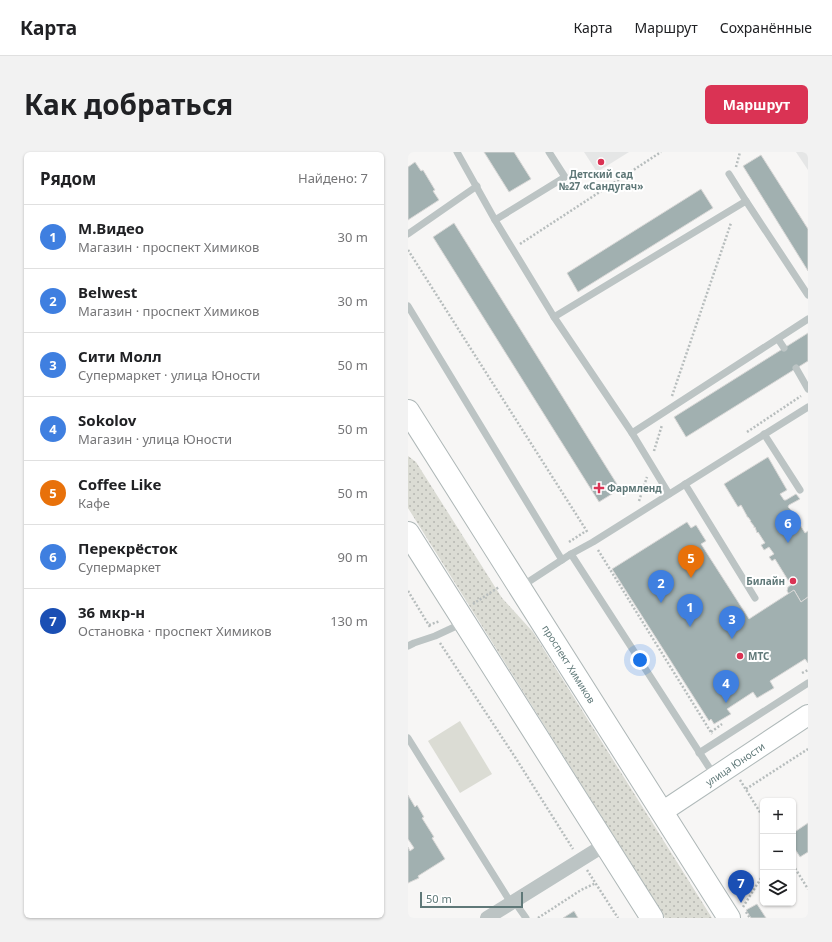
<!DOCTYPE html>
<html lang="ru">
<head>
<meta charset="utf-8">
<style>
  :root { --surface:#fff; --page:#f2f2f2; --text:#202124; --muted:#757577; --line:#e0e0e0; --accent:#da3354 }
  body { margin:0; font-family:"Noto Sans",sans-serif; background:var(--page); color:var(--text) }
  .controls { position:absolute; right:12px; bottom:12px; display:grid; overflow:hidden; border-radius:6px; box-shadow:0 1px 3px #0004 }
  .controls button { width:36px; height:36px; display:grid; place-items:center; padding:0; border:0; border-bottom:1px solid var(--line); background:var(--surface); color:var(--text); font:20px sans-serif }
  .scale { position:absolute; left:12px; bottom:10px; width:103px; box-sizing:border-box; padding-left:4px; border:2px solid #5f7878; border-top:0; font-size:11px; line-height:14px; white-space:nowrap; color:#5f7878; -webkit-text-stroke:3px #fff; paint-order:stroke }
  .you { position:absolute; left:232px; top:508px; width:14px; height:14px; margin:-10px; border:3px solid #fff; border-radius:50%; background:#1a73e8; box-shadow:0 0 0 6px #1a73e833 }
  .badge { display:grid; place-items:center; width:26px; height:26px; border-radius:50%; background:var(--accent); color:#fff; font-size:13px; font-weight:700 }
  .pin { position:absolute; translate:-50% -33px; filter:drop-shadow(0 1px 2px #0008) }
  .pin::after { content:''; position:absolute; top:21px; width:14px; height:12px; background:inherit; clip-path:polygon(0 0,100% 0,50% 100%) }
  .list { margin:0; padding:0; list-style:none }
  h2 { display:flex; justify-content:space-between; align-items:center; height:52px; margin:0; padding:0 16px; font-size:17px }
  h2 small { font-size:13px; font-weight:400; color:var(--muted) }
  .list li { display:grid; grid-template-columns:26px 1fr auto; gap:12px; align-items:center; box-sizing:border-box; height:64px; padding:0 16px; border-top:1px solid var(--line) }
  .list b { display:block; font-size:15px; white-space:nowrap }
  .list p { margin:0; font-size:13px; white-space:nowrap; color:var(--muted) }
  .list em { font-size:13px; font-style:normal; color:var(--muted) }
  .icon { flex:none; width:22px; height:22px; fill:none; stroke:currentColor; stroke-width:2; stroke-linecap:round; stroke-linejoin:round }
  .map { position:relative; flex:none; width:400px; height:766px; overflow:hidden; border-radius:6px }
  header { display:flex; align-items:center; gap:24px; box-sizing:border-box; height:56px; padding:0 20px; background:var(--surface); border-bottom:1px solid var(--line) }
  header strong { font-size:19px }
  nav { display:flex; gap:22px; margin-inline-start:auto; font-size:14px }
  .intro { display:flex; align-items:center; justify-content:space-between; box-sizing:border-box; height:96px; padding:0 24px }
  h1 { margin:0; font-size:28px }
  .button { padding:10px 18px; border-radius:6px; background:var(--accent); color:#fff; font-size:14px; font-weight:700 }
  main { display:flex; gap:24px; padding:0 24px }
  aside { flex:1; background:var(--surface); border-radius:6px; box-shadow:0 1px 3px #0004 }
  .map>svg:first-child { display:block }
  .built { fill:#e5e6e6 }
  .grass { fill:url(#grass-dots) }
  .park { fill:#dbdcd4 }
  .building { fill:#a1b0b0; stroke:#d9d8d7 }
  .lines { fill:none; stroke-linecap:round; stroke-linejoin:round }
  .secondary-casing { stroke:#afb9b9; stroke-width:22 }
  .primary-casing { stroke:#aeb7b7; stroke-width:24 }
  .path { stroke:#b7bdbd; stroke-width:2.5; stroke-dasharray:2 2; stroke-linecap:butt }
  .lane { stroke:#bcc4c4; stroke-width:7 }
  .street { stroke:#bcc4c4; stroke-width:14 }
  .secondary { stroke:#fff; stroke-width:20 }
  .primary { stroke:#fff; stroke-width:22 }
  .poi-dot { fill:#da3354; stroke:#fff; stroke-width:1.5 }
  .labels { text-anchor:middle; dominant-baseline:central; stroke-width:4; stroke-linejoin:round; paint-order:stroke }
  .poi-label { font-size:10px; font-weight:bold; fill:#5f7878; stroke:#fff; text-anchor:start }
  .street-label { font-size:10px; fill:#5f7878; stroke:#fff }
</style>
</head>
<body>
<header>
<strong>Карта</strong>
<nav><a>Карта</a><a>Маршрут</a><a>Сохранённые</a></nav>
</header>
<div class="intro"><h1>Как добраться</h1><a class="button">Маршрут</a></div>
<main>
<aside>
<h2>Рядом<small>Найдено: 7</small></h2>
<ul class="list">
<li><span class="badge" style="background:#3f7fe0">1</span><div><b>М.Видео</b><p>Магазин · проспект Химиков</p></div><em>30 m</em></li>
<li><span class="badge" style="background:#3f7fe0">2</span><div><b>Belwest</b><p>Магазин · проспект Химиков</p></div><em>30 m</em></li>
<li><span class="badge" style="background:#3f7fe0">3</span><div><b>Сити Молл</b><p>Супермаркет · улица Юности</p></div><em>50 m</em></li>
<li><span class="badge" style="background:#3f7fe0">4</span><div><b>Sokolov</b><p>Магазин · улица Юности</p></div><em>50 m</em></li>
<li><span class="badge" style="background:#e8710a">5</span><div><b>Coffee Like</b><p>Кафе</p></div><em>50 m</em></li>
<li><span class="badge" style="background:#3f7fe0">6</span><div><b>Перекрёсток</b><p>Супермаркет</p></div><em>90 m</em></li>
<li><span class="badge" style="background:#1a4fb4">7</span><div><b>36 мкр-н</b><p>Остановка · проспект Химиков</p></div><em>130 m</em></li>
</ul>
</aside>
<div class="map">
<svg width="400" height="766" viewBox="0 0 400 766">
  <defs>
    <pattern id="grass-dots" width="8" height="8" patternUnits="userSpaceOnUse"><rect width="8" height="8" fill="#dbdcd4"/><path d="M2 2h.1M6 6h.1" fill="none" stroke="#b5b7b1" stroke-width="1.8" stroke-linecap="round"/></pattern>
  </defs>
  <rect width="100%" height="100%" fill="#f7f6f5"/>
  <g class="built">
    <path d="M176,0H221L189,20Z"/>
    <path d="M388,0H400V18Z"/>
  </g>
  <path class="grass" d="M0,304L8,310L94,446L125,480L304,766H257L0,356Z"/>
  <path class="park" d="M52,569L84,622L52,641L20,589Z"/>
  <g class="building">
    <path d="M76,0H106L123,27L101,40Z"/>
    <path d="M353,3L400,77V119L335,14Z"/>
    <path d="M7,10L13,19L15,18L27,38L25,39L31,48L0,68V15Z"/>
    <path d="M293,37L305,56L170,140L159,121Z"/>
    <path d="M46,71L212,337L191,350L25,85Z"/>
    <path d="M400,181V209L278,285L266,265Z"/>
    <path d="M360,305L379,338L372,342L376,348H378L388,342L392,347L381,353L380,355L385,360H384L397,381L400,379V445L393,450L386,438L381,442L379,439L380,435L383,433L367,407L364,409L361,405L366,402L361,395L356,398L353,393L357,391L350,380L349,381L347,375L346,376V374L342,369H343L340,365H339V364L333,353L330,355L316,332Z"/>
    <path d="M279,370L283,376L288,373L298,389L293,392L341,467L386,438L393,450L400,445V511L397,507L362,529L366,536L349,546L345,540L319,557L323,562L306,572L303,567L301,569L204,417Z"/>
    <path d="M0,643L7,655L9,653L16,665L14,666L26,685L24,686L37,707L10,724L11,726L0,731V695L2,699L6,696L0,687Z"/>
    <path d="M400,671V700L392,705L385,694V681Z"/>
    <path d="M349,752L358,766H343L338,758Z"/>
    <path d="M166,759L170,766H155Z"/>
  </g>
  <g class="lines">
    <g class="secondary-casing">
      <path id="secondary" d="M254,660L400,563"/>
    </g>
    <g class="primary-casing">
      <g id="primary">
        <path d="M0,259L321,766"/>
        <path d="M0,381L244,766"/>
      </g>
    </g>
    <g class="path">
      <path d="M328,15L332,0"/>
      <path d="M112,92L253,0"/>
      <path d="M0,98L180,381"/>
      <path d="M264,244L323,71"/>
      <path d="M339,280L393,244"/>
      <path d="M246,299L254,273"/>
      <path d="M231,349L239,325"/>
      <path d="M161,390L178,379"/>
      <path d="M190,398L304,582"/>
      <path d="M0,439L22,475"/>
      <path d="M65,452L91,435"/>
      <path d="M21,473L32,469"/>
      <path d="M32,491L107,605L165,697"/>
      <path d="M394,521L400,518"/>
      <path d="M303,580L314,572"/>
      <path d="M332,628L355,665"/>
      <path d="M338,637L400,597"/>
      <path d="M385,713L400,737"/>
      <path d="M179,718L210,766"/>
      <path d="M335,755L355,723"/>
      <path d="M338,760L342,766"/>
      <path d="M130,766L173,738L188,731"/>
    </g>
    <g class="lane">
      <path d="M49,0L87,68L146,165L224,281L261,342"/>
      <path d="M321,22L338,49"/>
      <path d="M87,68L157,25L141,0"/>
      <path d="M0,82L69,34"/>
      <path d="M0,154L154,408"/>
      <path d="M146,165L338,49L400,143"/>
      <path d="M370,187L376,196"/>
      <path d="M388,216L400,237"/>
      <path d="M224,281L400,167"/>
      <path d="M356,282L392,338"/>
      <path d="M277,332L347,446"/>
      <path d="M163,402L306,623"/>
      <path d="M114,434L163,402L185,390L400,255"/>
      <path d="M0,494L6,491L27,484L55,471"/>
      <path d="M0,586L103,751"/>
      <path d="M291,601L400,531"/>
      <path d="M106,749L118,766"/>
    </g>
    <path class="street" d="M79,766L198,692"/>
    <use href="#secondary" class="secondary"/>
    <use href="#primary" class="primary"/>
  </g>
  <g class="poi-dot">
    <circle cx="193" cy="10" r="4"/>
    <path d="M189 330h4v4h4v4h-4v4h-4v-4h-4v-4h4z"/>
    <circle cx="385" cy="429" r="4"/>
    <circle cx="332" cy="504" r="4"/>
  </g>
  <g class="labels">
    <g class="poi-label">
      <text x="193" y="22" text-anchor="middle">Детский сад<tspan x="193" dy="12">№27 «Сандугач»</tspan></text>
      <text x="199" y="336">Фармленд</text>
      <text x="377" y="429" text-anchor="end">Билайн</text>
      <text x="340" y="504">МТС</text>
    </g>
    <g class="street-label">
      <text transform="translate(161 512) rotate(58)">проспект Химиков</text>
      <text transform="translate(327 612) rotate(-34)">улица Юности</text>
    </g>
  </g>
</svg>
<div class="controls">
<button>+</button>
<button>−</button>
<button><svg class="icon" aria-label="layers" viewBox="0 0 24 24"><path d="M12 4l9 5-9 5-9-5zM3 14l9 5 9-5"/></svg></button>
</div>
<div class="scale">50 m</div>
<div class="you"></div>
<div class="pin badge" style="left:282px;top:475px;background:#3f7fe0">1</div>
<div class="pin badge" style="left:253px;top:451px;background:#3f7fe0">2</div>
<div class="pin badge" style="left:324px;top:487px;background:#3f7fe0">3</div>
<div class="pin badge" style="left:318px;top:551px;background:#3f7fe0">4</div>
<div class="pin badge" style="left:283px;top:426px;background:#e8710a">5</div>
<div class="pin badge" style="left:380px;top:391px;background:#3f7fe0">6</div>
<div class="pin badge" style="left:333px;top:751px;background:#1a4fb4">7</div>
</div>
</main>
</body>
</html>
